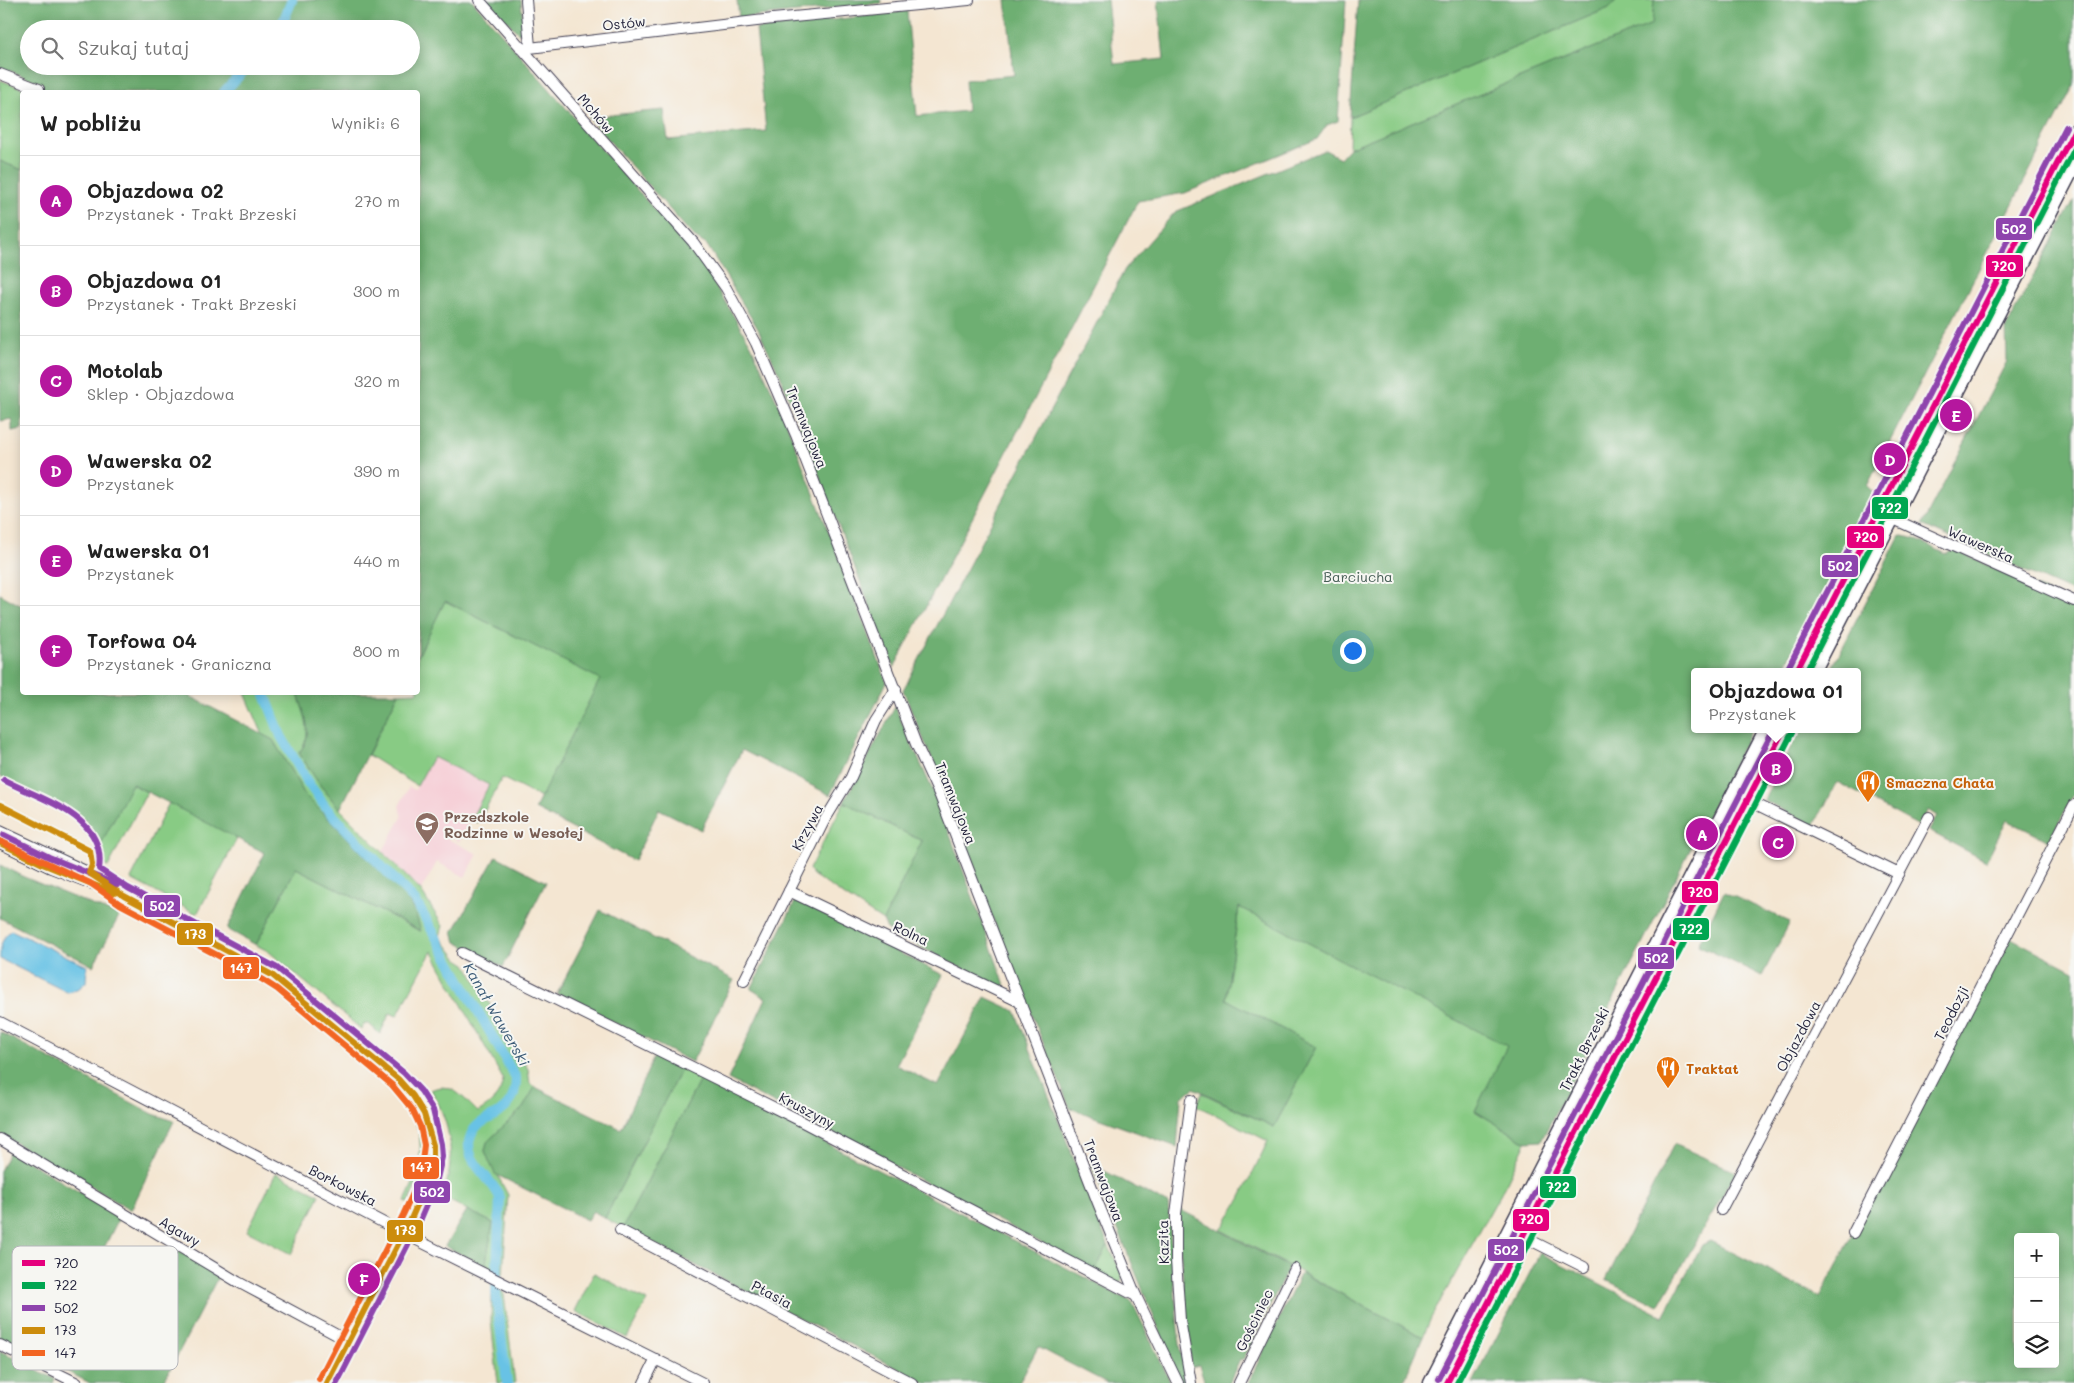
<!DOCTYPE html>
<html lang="pl">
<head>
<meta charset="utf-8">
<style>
  :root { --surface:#fff; --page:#f2f2f2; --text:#222; --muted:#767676; --line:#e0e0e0; --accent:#b5179e }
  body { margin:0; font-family:Mali,sans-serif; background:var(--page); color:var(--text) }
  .controls { position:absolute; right:15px; bottom:15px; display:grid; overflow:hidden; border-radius:5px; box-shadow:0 2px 12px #0003 }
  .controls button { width:45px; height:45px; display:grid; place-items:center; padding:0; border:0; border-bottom:1px solid var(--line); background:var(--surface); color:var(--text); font:25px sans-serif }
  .you { position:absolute; left:1352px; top:650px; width:18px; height:18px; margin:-12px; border:4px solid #fff; border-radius:50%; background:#1a73e8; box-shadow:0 0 0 8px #1a73e833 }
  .badge { display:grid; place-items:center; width:32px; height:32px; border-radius:50%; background:var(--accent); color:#fff; font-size:16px; font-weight:700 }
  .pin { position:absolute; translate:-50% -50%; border:2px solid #fff; box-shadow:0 1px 5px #0006 }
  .popup { position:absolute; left:1691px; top:668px; width:170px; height:65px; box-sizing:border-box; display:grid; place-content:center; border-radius:5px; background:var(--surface); filter:drop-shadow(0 1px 4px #0005); font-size:16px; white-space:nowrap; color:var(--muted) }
  .popup b { font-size:19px; color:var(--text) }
  .popup::after { content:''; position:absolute; left:50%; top:100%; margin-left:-10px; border:10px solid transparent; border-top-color:var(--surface) }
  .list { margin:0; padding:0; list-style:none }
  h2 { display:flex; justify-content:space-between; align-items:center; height:65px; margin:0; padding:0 20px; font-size:21px }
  h2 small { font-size:16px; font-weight:400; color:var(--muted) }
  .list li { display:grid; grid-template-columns:32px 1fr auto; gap:15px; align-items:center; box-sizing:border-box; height:90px; padding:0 20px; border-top:1px solid var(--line) }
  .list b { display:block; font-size:19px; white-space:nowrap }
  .list p { margin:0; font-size:16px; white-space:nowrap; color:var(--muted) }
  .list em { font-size:16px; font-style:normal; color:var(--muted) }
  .icon { flex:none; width:28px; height:28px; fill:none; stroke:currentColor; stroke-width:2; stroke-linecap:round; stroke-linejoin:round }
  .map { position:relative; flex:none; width:2074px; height:1383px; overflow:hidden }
  .search { position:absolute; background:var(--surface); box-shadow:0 2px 12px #0003; left:20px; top:20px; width:400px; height:55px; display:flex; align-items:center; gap:12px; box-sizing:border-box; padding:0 18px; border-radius:28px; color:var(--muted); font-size:19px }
  .panel { position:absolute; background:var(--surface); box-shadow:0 2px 12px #0003; left:20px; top:90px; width:400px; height:605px; border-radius:5px }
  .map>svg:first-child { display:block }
  .built { fill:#f6cfd7 }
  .green { fill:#88cb84; stroke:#557660 }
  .forest { fill:#6eaf72; stroke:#486856; fill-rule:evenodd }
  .water { fill:#67c2e5; stroke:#447290 }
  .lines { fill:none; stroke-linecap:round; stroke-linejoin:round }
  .canal { stroke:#67c2e5; stroke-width:10 }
  .minor-casing { stroke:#423f52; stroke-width:12 }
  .major-casing { stroke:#423f52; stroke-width:15 }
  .minor { stroke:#fff; stroke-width:10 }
  .major { stroke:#fff; stroke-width:12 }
  .bus-1-casing { stroke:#f6f6f2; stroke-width:10 }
  .bus-2-casing { stroke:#f6f6f2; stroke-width:10 }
  .bus-3-casing { stroke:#f6f6f2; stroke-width:10 }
  .bus-4-casing { stroke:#f6f6f2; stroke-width:10 }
  .bus-5-casing { stroke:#f6f6f2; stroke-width:10 }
  .bus-1 { stroke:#e5007d; stroke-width:6 }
  .bus-2 { stroke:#00a651; stroke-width:6 }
  .bus-3 { stroke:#8e44ad; stroke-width:6 }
  .bus-4 { stroke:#cc8c0c; stroke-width:6 }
  .bus-5 { stroke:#f26522; stroke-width:6 }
  .labels { text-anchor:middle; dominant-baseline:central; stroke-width:4; stroke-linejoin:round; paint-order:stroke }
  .street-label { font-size:14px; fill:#22223b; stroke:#f6f6f2 }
  .park-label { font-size:14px; fill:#465d55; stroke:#f6f6f2 }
  .food-label { font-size:14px; font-weight:bold; fill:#c56008; stroke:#f6f6f2; text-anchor:start }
  .education-label { font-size:14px; font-weight:bold; fill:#785e54; stroke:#f6f6f2; text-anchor:start }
  .water-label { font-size:15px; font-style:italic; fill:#3a5a76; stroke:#f6f6f2 }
  .key { fill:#f6f6f2; stroke:#b6b6bb; stroke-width:1 }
  .key-label { font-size:14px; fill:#22223b }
  .line-badge { stroke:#f6f6f2; stroke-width:2 }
  .badge-label { font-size:14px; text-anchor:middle; font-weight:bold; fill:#fff }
</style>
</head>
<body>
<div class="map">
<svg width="2074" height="1383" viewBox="0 0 2074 1383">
  <rect width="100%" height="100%" fill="#f6f6f2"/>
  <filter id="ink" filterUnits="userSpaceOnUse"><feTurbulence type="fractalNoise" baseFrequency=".02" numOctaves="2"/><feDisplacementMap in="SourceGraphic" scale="10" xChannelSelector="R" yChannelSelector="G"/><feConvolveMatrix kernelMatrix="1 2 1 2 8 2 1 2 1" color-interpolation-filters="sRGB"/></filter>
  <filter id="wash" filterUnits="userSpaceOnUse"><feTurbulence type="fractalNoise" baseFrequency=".0096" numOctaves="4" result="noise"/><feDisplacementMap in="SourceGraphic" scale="20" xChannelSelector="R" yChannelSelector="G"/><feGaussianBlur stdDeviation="1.12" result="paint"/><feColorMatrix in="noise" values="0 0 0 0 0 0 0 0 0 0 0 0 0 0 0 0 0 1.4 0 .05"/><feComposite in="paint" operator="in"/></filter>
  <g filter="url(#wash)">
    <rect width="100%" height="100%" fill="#f4e6d2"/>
    <path class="built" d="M433,757L489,786L459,842L450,836L448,839L478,854L465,877L437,862L421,891L383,851L402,817L399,806L409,787L415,790Z"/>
    <g class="green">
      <path d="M1617,0H1654L1652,24L1349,148L1350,117L1609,8Z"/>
      <path d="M0,80L32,92H22V170L0,161Z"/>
      <path d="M2074,142V156L1935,426L1929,423Z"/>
      <path d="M445,601L601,679L541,798L502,778L478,823L471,819L489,785L433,757L417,786L368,755L399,693L418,692V656Z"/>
      <path d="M245,693H298C304,717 315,731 299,753L320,785L340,809L421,891L443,926L440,936L458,959L466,964L528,1069L530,1084L535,1087L523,1108L487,1142L485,1151L508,1195L503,1275L488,1268L486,1262L493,1223L442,1197C457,1159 451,1124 431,1090C451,1080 464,1099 478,1112C492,1103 501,1096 503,1079L432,951L397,1016L390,1013L380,1034L369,1024H364L361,1029L268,951L256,945L296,868L420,931L305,795L273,740L263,735Z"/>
      <path d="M131,784L147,792L108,867L105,866L101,844Z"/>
      <path d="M844,802L922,841L883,921L813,875L809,869Z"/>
      <path d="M169,803L238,837L197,914L131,879Z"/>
      <path d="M1239,907L1508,1046L1475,1111L1526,1142L1507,1182L1431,1318L1423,1337L1221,1230L1240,1199L1268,1141L1196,1105L1202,1093L1274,1127L1316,1047L1226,999Z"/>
      <path d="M334,1035C349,1044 362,1058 376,1070C426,1112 439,1141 408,1203L405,1201C449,1114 389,1088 332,1036Z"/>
      <path d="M682,1067L701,1078L623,1228L605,1218Z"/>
      <path d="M276,1173L320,1195L291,1254L247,1231Z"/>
      <path d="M1108,1245L1123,1276L1121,1282L1118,1283L1095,1271Z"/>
      <path d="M594,1273L647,1301L627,1338L575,1311Z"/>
      <path d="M492,1287L502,1291L504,1295L515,1383H498L491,1321Z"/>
    </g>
    <g class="forest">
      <path d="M0,0H472L680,239L693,248L751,345L783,414L887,682L830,795L742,750L701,830L659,809L634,861L535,809L600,679L445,601L418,656V92H37L41,83L0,67ZM29,29H411V66H29Z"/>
      <path d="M487,0H521L524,32L518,33Z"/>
      <path d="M737,0H881L882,3L739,18Z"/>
      <path d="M1006,0H1107L1114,64L1164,59L1158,0H1346L1338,121L1327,125L1317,139L1185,193L1138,201L894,668L780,375L758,329L707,245L694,237L588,117L664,110L668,140L766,131L756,29L907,11L917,116L967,111L965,80L1014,75Z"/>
      <path d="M1358,0H1617L1609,8L1350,117Z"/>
      <path d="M1654,0H2074V85L1867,486L1874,493L1782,672H1695V729H1752L1541,1141L1526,1142L1475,1111L1507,1046L1239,907L1226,999L1316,1047L1274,1127L1194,1088L1181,1098L1177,1147L1070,1108L973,871L945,791L903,690L1125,269L1175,212L1325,150L1340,158L1349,148L1652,24Z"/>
      <path d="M0,161L22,170V429L12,431V419L0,421Z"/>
      <path d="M2074,200V593L1922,525L2007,361L2006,327Z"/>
      <path d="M1900,535L1915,539L1946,554L1954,550L2074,604V794L2049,841L2007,820L1986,861L1929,831L1937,816L1928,810L1919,826L1837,782L1814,826L1764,800L1800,729H1857V672H1830Z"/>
      <path d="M0,594L22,606V692L184,693L273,740L305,795L407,898L416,915L421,931L296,868L256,945L227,929L265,853L132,784L101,844L86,821L0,776Z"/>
      <path d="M298,693H399L340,809L320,785L299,753C315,733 304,715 298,693Z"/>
      <path d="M895,707L938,802L1008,993L887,929L883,921L922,841L844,802Z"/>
      <path d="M496,856L546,882L503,967L456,942L453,932Z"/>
      <path d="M0,865L24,877L119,916L93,966L0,918Z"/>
      <path d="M1724,892L1790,922L1762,976L1698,945Z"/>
      <path d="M796,900L943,975L896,1065L938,1086L985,997L1015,1011L1108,1245L1095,1271L728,1079L766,998L751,989Z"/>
      <path d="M600,910L734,980L692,1062L557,994Z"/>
      <path d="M2011,938L2074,971V1383H1473L1540,1253L1663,1316L1702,1245L1710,1241L1820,1297ZM2018,1237H2055V1364H2018Z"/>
      <path d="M0,1032L153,1114L174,1121L131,1210L0,1134Z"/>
      <path d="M655,1055L682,1067L605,1218L593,1211L587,1220L495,1174L489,1161L485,1151L487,1142L523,1108L535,1087L621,1129Z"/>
      <path d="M701,1078L1132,1302L1171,1383H1107L1038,1347L1019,1383H926L623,1228Z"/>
      <path d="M1674,1144L1736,1172L1659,1306L1606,1280Z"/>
      <path d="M10,1151L120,1216L101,1254L150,1279L170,1245L219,1275L163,1383H90L0,1338V1171Z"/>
      <path d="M1091,1164L1168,1204L1178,1329L1185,1380L1181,1383Z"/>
      <path d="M1179,1209L1289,1267L1243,1360L1240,1359L1229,1383H1205L1199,1365L1191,1367L1178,1225Z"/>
      <path d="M467,1210L493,1223L486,1262L488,1268L445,1246Z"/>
      <path d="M1301,1273L1423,1337L1403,1383H1248Z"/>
      <path d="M0,1351L55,1379L53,1383H0Z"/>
    </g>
    <path class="water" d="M11,930L87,966L86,982L77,990L67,992L0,959C0,947 1,939 11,930Z"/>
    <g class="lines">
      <g class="canal">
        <path d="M280,29L292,0"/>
        <path d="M224,92L248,66"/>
        <path d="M264,692L281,736L308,783L327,809L416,902L516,1078C516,1123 477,1111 470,1138C463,1162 493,1178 500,1198L496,1293L507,1383"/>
      </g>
    </g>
  </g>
  <g filter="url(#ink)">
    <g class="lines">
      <g class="minor-casing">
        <g id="minor">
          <path d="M479,0L693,242L726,288L756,343L796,435L916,744L940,796L1098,1203L1136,1296L1178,1383"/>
          <path d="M526,0L530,47"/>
          <path d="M521,49L773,19L969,0"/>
          <path d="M0,74L39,89"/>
          <path d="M1878,512L2074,601"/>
          <path d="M1733,793L1899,874"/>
          <path d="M0,831L94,875L124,896L260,967L282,982L398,1079C421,1100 434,1125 433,1156C431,1187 407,1226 393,1254C370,1297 349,1340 327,1383"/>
          <path d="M0,843L51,868L118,894"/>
          <path d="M789,891L1020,1002"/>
          <path d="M462,953L797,1119L1136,1296"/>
          <path d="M744,981L823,823L851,777L876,720L896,689"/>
          <path d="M0,1022L403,1233L703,1383"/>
          <path d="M0,1139L238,1282L348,1341"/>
          <path d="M1721,1210L1929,817"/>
          <path d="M620,1230L912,1383"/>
          <path d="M1853,1233L2074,805"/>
          <path d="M1522,1236L1584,1267"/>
          <path d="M0,1345L77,1383"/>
          <path d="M644,1383L656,1359"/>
          <path d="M1191,1383L1180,1320L1176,1260V1214L1191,1100"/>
          <path d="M1239,1383L1295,1269"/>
        </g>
      </g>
      <g class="major-casing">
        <g id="major">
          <path d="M1796,672L2074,131"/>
          <path d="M1814,672L2074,167"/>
          <path d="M1430,1383L1766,729"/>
          <path d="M1447,1383L1784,729"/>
        </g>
      </g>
      <use href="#minor" class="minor"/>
      <use href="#major" class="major"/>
      <g class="bus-1-casing">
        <g id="bus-1">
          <path d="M1796,672L2074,131"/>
          <path d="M1447,1383L1784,729"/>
        </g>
      </g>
      <g class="bus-2-casing">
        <g id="bus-2">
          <path d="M1806,672L2074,150"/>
          <path d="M1457,1383L1792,733"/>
        </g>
      </g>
      <g class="bus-3-casing">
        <g id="bus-3">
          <path d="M1788,668L2066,127"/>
          <path d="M4,780C41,800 107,816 99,869L128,888L277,968L404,1073L421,1091L433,1110L441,1144L442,1157L436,1183L419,1223L337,1383"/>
          <path d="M4,835L49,857L117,885"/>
          <path d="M1439,1379L1774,729"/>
        </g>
      </g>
      <g class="bus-4-casing">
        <g id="bus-4">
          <path d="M0,805L90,851L92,865L89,873L124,896L272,975L398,1079L413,1096L424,1114L433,1145V1156L428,1180L411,1219L327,1383"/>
          <path d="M0,843L45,865L114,893"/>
        </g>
      </g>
      <g class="bus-5-casing">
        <path id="bus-5" d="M0,841L90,883L120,904L255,975L277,989L392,1085L412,1109L420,1126L424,1145L420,1178L403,1215L319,1379"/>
      </g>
      <use href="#bus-1" class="bus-1"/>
      <use href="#bus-2" class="bus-2"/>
      <use href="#bus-3" class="bus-3"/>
      <use href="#bus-4" class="bus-4"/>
      <use href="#bus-5" class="bus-5"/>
    </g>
  </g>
  <defs>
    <g id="restaurant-pin" transform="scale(1.25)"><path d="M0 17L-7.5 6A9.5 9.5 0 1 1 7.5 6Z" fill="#e8710a" stroke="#f6f6f2"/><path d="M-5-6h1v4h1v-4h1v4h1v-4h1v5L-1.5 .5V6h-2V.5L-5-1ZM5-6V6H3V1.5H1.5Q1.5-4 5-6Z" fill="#fff"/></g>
    <g id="school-pin" transform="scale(1.25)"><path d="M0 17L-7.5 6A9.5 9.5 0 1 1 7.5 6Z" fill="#8d6e63" stroke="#f6f6f2"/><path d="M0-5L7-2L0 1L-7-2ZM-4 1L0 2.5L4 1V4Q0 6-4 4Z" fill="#fff"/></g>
  </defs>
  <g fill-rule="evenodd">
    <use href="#restaurant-pin" x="1868" y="782"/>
    <use href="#school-pin" x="427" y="824"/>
    <use href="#restaurant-pin" x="1668" y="1068"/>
  </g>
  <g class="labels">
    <g class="street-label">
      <text transform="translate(624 23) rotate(-6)">Ostów</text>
      <text transform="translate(596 113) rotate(49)">Mchów</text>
      <text transform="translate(807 427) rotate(68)">Tramwajowa</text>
      <text transform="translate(1981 544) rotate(24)">Wawerska</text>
      <text transform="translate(956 803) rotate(68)">Tramwajowa</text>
      <text transform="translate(807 827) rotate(-62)">Krzywa</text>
      <text transform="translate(911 933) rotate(25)">Rolna</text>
      <text transform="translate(1951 1013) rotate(-63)">Teodozji</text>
      <text transform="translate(1798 1036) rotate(-62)">Objazdowa</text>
      <text transform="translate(1584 1049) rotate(-63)">Trakt Brzeski</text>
      <text transform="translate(807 1110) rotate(28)">Kruszyny</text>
      <text transform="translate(1104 1180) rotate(69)">Tramwajowa</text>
      <text transform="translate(343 1185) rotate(27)">Borkowska</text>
      <text transform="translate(180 1231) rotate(31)">Agawy</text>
      <text transform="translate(1163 1242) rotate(-91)">Kazita</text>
      <text transform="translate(772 1294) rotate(28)">Ptasia</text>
      <text transform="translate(1254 1320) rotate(-64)">Gościniec</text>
    </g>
    <g class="park-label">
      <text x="1358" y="576">Barciucha</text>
    </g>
    <g class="food-label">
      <text x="1886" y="782">Smaczna Chata</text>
      <text x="1686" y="1068">Traktat</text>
    </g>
    <g class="education-label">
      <text x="444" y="816">Przedszkole<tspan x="444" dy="16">Rodzinne w Wesołej</tspan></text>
    </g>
    <g class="water-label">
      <text transform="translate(497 1014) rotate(60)">Kanał Wawerski</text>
    </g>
  </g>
  <rect x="12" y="1246" width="166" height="124" rx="8" class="key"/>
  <rect x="22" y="1260" width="23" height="6" fill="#e5007d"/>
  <rect x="22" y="1282" width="23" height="7" fill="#00a651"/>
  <rect x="22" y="1305" width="23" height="6" fill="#8e44ad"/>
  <rect x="22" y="1327" width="23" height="7" fill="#cc8c0c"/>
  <rect x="22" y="1350" width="23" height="6" fill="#f26522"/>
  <g class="key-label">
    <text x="54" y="1268">720</text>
    <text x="54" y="1290">722</text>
    <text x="54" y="1313">502</text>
    <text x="54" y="1335">173</text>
    <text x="54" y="1358">147</text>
  </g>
  <g class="line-badge">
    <rect x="1995" y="217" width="38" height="24" rx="5" fill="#8e44ad"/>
    <rect x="1985" y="254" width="39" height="24" rx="5" fill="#e5007d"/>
    <rect x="1871" y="496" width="38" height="24" rx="5" fill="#00a651"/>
    <rect x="1846" y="525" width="39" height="24" rx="5" fill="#e5007d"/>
    <rect x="1821" y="554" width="38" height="24" rx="5" fill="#8e44ad"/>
    <rect x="1681" y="880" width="38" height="24" rx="5" fill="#e5007d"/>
    <rect x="143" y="894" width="38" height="24" rx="5" fill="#8e44ad"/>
    <rect x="1672" y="917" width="38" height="24" rx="5" fill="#00a651"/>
    <rect x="176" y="922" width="38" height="24" rx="5" fill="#cc8c0c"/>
    <rect x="1637" y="946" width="38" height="24" rx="5" fill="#8e44ad"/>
    <rect x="222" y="956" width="38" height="24" rx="5" fill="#f26522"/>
    <rect x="402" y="1156" width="38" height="24" rx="5" fill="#f26522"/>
    <rect x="1539" y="1175" width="38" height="24" rx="5" fill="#00a651"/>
    <rect x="413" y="1180" width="38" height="24" rx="5" fill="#8e44ad"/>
    <rect x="1512" y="1208" width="38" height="24" rx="5" fill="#e5007d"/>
    <rect x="386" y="1219" width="38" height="24" rx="5" fill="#cc8c0c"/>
    <rect x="1487" y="1238" width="38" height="24" rx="5" fill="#8e44ad"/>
  </g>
  <g class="badge-label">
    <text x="2014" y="234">502</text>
    <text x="2004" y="271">720</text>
    <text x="1890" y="513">722</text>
    <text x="1866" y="542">720</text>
    <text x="1840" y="571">502</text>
    <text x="1700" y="897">720</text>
    <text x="162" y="911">502</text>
    <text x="1691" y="934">722</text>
    <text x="195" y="939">173</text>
    <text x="1656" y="963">502</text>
    <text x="241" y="973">147</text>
    <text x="421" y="1172">147</text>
    <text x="1558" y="1192">722</text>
    <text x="432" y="1197">502</text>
    <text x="1531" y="1224">720</text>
    <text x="405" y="1235">173</text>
    <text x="1506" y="1255">502</text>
  </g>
</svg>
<div class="controls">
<button>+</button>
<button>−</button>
<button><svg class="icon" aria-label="layers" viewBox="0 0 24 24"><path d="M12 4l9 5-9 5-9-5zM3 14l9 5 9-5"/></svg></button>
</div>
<div class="you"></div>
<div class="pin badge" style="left:1702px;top:834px">A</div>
<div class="pin badge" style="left:1776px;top:768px">B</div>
<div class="popup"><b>Objazdowa 01</b>Przystanek</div>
<div class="pin badge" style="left:1778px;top:842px">C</div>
<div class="pin badge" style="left:1890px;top:459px">D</div>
<div class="pin badge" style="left:1956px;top:415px">E</div>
<div class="pin badge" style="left:364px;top:1279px">F</div>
<div class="search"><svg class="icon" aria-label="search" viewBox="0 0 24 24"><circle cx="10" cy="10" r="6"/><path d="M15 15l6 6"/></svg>Szukaj tutaj</div>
<section class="panel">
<h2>W pobliżu<small>Wyniki: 6</small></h2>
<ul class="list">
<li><span class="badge">A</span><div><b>Objazdowa 02</b><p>Przystanek · Trakt Brzeski</p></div><em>270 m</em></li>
<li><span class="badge">B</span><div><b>Objazdowa 01</b><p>Przystanek · Trakt Brzeski</p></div><em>300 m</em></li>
<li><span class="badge">C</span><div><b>Motolab</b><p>Sklep · Objazdowa</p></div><em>320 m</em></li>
<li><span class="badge">D</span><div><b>Wawerska 02</b><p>Przystanek</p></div><em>390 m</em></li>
<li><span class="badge">E</span><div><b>Wawerska 01</b><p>Przystanek</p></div><em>440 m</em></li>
<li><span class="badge">F</span><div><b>Torfowa 04</b><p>Przystanek · Graniczna</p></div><em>800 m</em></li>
</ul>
</section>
</div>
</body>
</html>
